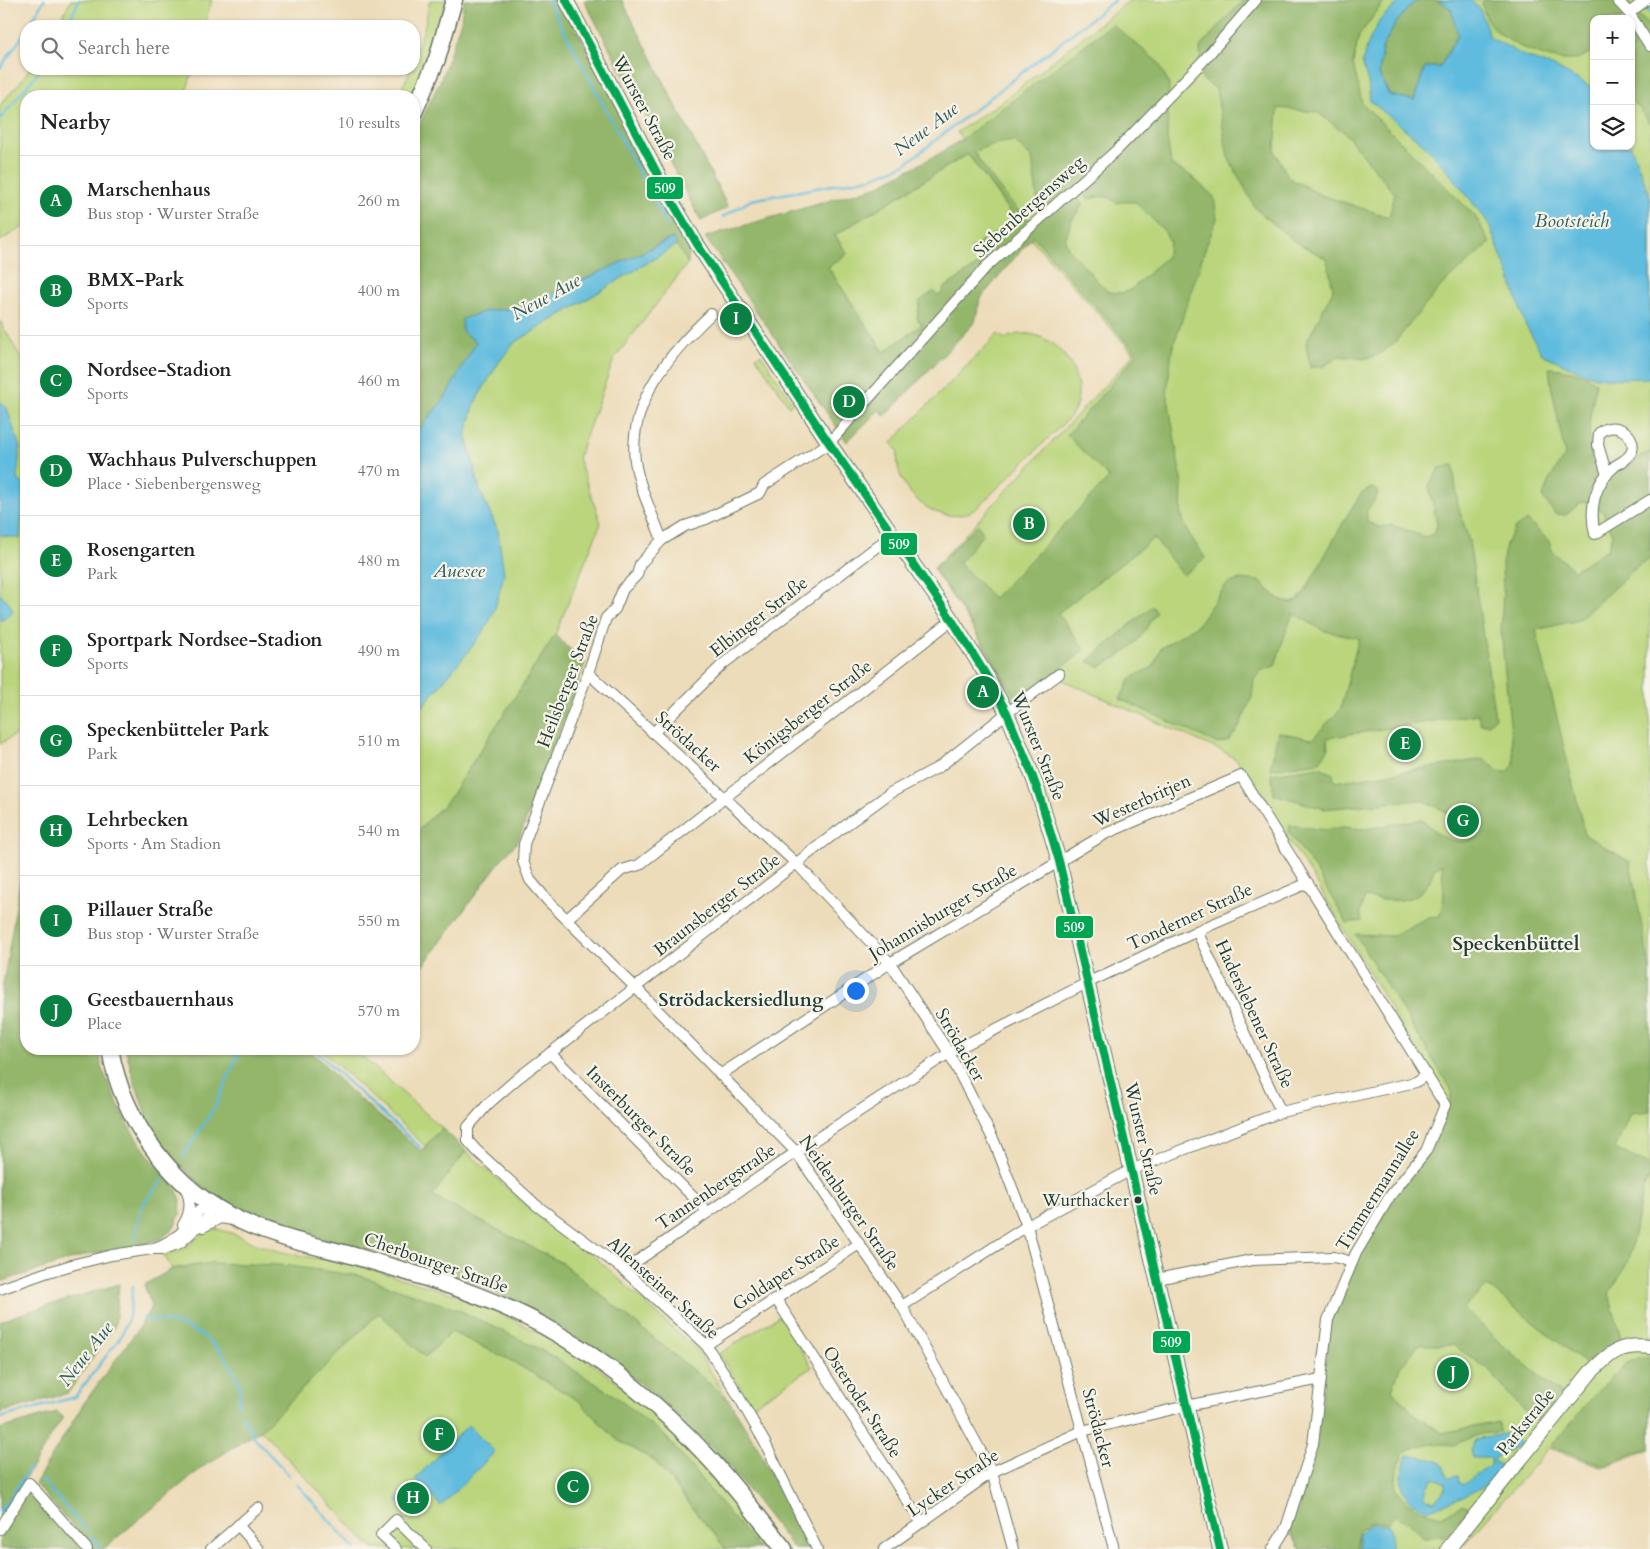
<!DOCTYPE html>
<html lang="en">
<head>
<meta charset="utf-8">
<style>
  :root { --surface:#fff; --page:#f2f2f2; --text:#222; --muted:#767676; --line:#e0e0e0; --accent:#0b8043 }
  body { margin:0; font-family:Cardo,serif; background:var(--page); color:var(--text) }
  .controls { position:absolute; right:15px; top:15px; display:grid; overflow:hidden; border-radius:10px; box-shadow:0 1px 4px #0004 }
  .controls button { width:45px; height:45px; display:grid; place-items:center; padding:0; border:0; border-bottom:1px solid var(--line); background:var(--surface); color:var(--text); font:25px sans-serif }
  .you { position:absolute; left:855px; top:990px; width:18px; height:18px; margin:-12px; border:4px solid #fff; border-radius:50%; background:#1a73e8; box-shadow:0 0 0 8px #1a73e833 }
  .badge { display:grid; place-items:center; width:32px; height:32px; border-radius:50%; background:var(--accent); color:#fff; font-size:16px; font-weight:700 }
  .pin { position:absolute; translate:-50% -50%; border:2px solid #fff; box-shadow:0 1px 5px #0006 }
  .list { margin:0; padding:0; list-style:none }
  h2 { display:flex; justify-content:space-between; align-items:center; height:65px; margin:0; padding:0 20px; font-size:21px }
  h2 small { font-size:16px; font-weight:400; color:var(--muted) }
  .list li { display:grid; grid-template-columns:32px 1fr auto; gap:15px; align-items:center; box-sizing:border-box; height:90px; padding:0 20px; border-top:1px solid var(--line) }
  .list b { display:block; font-size:19px; white-space:nowrap }
  .list p { margin:0; font-size:16px; white-space:nowrap; color:var(--muted) }
  .list em { font-size:16px; font-style:normal; color:var(--muted) }
  .icon { flex:none; width:28px; height:28px; fill:none; stroke:currentColor; stroke-width:2; stroke-linecap:round; stroke-linejoin:round }
  .map { position:relative; flex:none; width:1650px; height:1549px; overflow:hidden }
  .search { position:absolute; background:var(--surface); box-shadow:0 1px 4px #0004; left:20px; top:20px; width:400px; height:55px; display:flex; align-items:center; gap:12px; box-sizing:border-box; padding:0 18px; border-radius:20px; color:var(--muted); font-size:19px }
  .panel { position:absolute; background:var(--surface); box-shadow:0 1px 4px #0004; left:20px; top:90px; width:400px; height:965px; border-radius:20px }
  .map>svg:first-child { display:block }
  .green { fill:#bad57b; stroke:#6c8958; fill-rule:evenodd }
  .forest { fill:#93b66b; stroke:#597a50; fill-rule:evenodd }
  .water { fill:#60bcde; stroke:#407c89; fill-rule:evenodd }
  .lines { fill:none; stroke-linecap:round; stroke-linejoin:round }
  .stream { stroke:#60bcde; stroke-width:2.5 }
  .street-casing { stroke:#677563; stroke-width:12 }
  .secondary-casing { stroke:#677563; stroke-width:16 }
  .primary-casing { stroke:#677563; stroke-width:19 }
  .street { stroke:#fff; stroke-width:10 }
  .secondary { stroke:#fff; stroke-width:14 }
  .primary { stroke:#fff; stroke-width:16 }
  .bus-1-casing { stroke:#f7f3e8; stroke-width:11 }
  .bus-1 { stroke:#00a651; stroke-width:8 }
  .bus-dot { fill:#1f3d34; stroke:#f7f3e8; stroke-width:2 }
  .labels { text-anchor:middle; dominant-baseline:central; stroke-width:4.5; stroke-linejoin:round; paint-order:stroke }
  .bus-label { font-size:17px; fill:#1f3d34; stroke:#f7f3e8; text-anchor:end }
  .street-label { font-size:18px; fill:#1f3d34; stroke:#f7f3e8 }
  .water-label { font-size:19px; font-style:italic; fill:#2f5d5e; stroke:#f7f3e8 }
  .neighbourhood-label { font-size:19px; font-weight:bold; fill:#1f3d34; stroke:#f7f3e8 }
  .quarter-label { font-size:20px; font-weight:bold; fill:#1f3d34; stroke:#f7f3e8 }
  .line-badge { stroke:#f7f3e8; stroke-width:2 }
  .badge-label { font-size:14px; text-anchor:middle; font-weight:bold; fill:#fff }
</style>
</head>
<body>
<div class="map">
<svg width="1650" height="1549" viewBox="0 0 1650 1549">
  <rect width="100%" height="100%" fill="#f7f3e8"/>
  <filter id="ink" filterUnits="userSpaceOnUse"><feTurbulence type="fractalNoise" baseFrequency=".02" numOctaves="2"/><feDisplacementMap in="SourceGraphic" scale="10" xChannelSelector="R" yChannelSelector="G"/><feConvolveMatrix kernelMatrix="1 2 1 2 8 2 1 2 1" color-interpolation-filters="sRGB"/></filter>
  <filter id="wash" filterUnits="userSpaceOnUse"><feTurbulence type="fractalNoise" baseFrequency=".0096" numOctaves="4" result="noise"/><feDisplacementMap in="SourceGraphic" scale="20" xChannelSelector="R" yChannelSelector="G"/><feGaussianBlur stdDeviation="1.12" result="paint"/><feColorMatrix in="noise" values="0 0 0 0 0 0 0 0 0 0 0 0 0 0 0 0 0 1.4 0 .05"/><feComposite in="paint" operator="in"/></filter>
  <g filter="url(#wash)">
    <rect width="100%" height="100%" fill="#eddcb9"/>
    <g class="green">
      <path d="M71,0H212L204,26H57Z"/>
      <path d="M430,0H446L422,75L411,96H398L411,69H414V60L425,25Z"/>
      <path d="M1130,0H1642L1650,9V1449L1603,1467L1549,1448L1460,1549H1300L1292,1535H1286L1427,1152L1447,1105L1440,1093L1316,882L1237,760L1226,753L1058,678L1019,708C993,660 965,614 933,569L1134,354L1032,240L957,132L1007,98L1090,31ZM1594,19H1631V146H1594Z"/>
      <path d="M29,69H193L185,96H26V225L0,241V105L21,81Z"/>
      <path d="M968,154L1016,221L971,249L981,263L943,289L944,292L937,296L934,292L922,325L884,352L828,267L847,254L835,235Z"/>
      <path d="M677,245L688,263L614,359L578,458L601,523L555,635L449,799L414,835V716L441,685L498,531L480,491L466,434L475,402L499,362L514,343Z"/>
      <path d="M0,321L26,367V728L0,744Z"/>
      <path d="M998,334L1005,339C1047,315 1098,379 1070,417L977,508C941,533 891,490 898,451L891,443Z"/>
      <path d="M761,354L793,403L789,406L756,357Z"/>
      <path d="M320,1049H354L442,1128L425,1146Z"/>
      <path d="M466,1151L523,1202L572,1236L697,1350L728,1399L562,1263L431,1196Z"/>
      <path d="M215,1229C232,1231 246,1241 262,1246C285,1254 307,1257 331,1260L336,1259L474,1300L555,1341L594,1365L635,1396L692,1449L777,1549H759L665,1436L544,1351L212,1263L172,1269L164,1255L181,1250L207,1231Z"/>
      <path d="M379,1312L425,1357L452,1332L510,1360L579,1401L617,1440L654,1460L726,1549H373L261,1430Z"/>
      <path d="M779,1316L812,1367L752,1406L719,1354Z"/>
    </g>
    <g class="forest">
      <path d="M464,0H561L690,246L688,263L672,238L525,308L486,311L477,342L445,398L416,433L414,439V136L441,79L461,21Z"/>
      <path d="M584,0H622L728,207L701,221Z"/>
      <path d="M1243,0H1385L1359,36L1353,63L1362,103L1475,216L1490,243L1442,285L1395,342L1378,355L1364,359L1340,356L1324,366L1310,368L1306,343L1333,290L1327,259L1294,241L1256,209L1228,157L1216,89L1201,78L1200,47ZM1278,108L1317,112L1345,133L1395,194L1389,217L1321,195L1289,178L1275,152Z"/>
      <path d="M1424,0C1453,0 1452,11 1458,34L1440,67H1425L1414,100L1389,95L1379,74L1382,48L1396,23L1412,3Z"/>
      <path d="M1484,0H1625L1650,27V124L1641,110L1631,100V49L1633,48V39L1631,37V19H1594V51C1588,54 1579,59 1572,60C1548,62 1504,43 1489,23C1486,18 1484,11 1482,5Z"/>
      <path d="M1112,24L1159,63L1169,84L1167,136L1171,165L1191,176L1214,197L1217,219L1206,246L1172,350L1167,392L1182,484L1181,515L1189,534L1205,558L1183,575L1154,538L1058,613L1085,650L1017,701C991,654 965,613 934,569L978,524L983,534L959,563L994,598L1109,478L1067,435L1137,354L1033,236L980,299L975,322L885,416L879,410L847,442L705,237L876,187L937,155L964,138ZM1014,141L1032,158L1039,213L1032,220L1026,219C1007,198 989,177 974,152L990,145ZM968,154L1016,220L971,249L981,263L943,289L944,292L937,296L934,291L920,301L917,318L922,325L884,352L828,267L847,254L835,235ZM1081,190L1089,200C1099,195 1109,195 1117,203L1121,202H1135L1165,232L1170,241L1167,256L1133,288L1123,293L1109,292L1101,285L1069,250L1065,240L1072,220L1083,204L1076,195Z"/>
      <path d="M1549,368C1564,369 1585,372 1596,383L1589,423L1591,461L1598,472L1617,473L1636,458L1650,452V558L1640,564L1579,620L1536,630L1585,835L1630,862L1650,970V1111L1631,1113L1615,1149L1650,1165V1177L1643,1188L1629,1260L1609,1294L1622,1342L1585,1363L1487,1286L1464,1308L1500,1343L1563,1396L1550,1414L1539,1424L1511,1397L1488,1369L1453,1345H1419L1400,1367L1392,1390L1414,1414L1442,1433L1499,1422L1500,1432L1481,1434L1453,1445L1431,1443L1404,1452L1397,1468L1395,1488C1410,1508 1417,1509 1441,1516L1462,1505L1469,1508C1469,1521 1455,1532 1443,1536C1437,1537 1429,1537 1423,1537L1407,1522L1395,1515L1388,1523L1371,1522L1358,1532L1357,1549H1301L1289,1529L1317,1443L1330,1320L1355,1264L1393,1198L1428,1153L1451,1100V1089L1355,934L1392,936L1428,917L1440,916L1444,896L1442,864L1434,869C1424,905 1396,903 1365,897L1360,913L1362,921L1347,923L1316,871L1289,832L1290,825L1325,830L1343,827L1365,829L1422,819C1441,837 1451,848 1479,837L1472,826L1439,808L1421,800L1324,809L1274,794L1271,774L1320,767L1333,774L1335,782L1485,759L1498,771L1507,772L1514,765L1501,631L1503,590L1502,564L1506,544L1515,528L1527,520L1548,540L1553,552L1574,570L1608,549L1613,535L1603,512L1591,502L1580,503L1566,515L1555,514L1543,497L1548,482L1565,455L1551,384Z"/>
      <path d="M1453,465L1458,505L1469,541L1495,717L1489,724H1480L1478,714L1327,738L1328,750L1319,762L1270,769L1278,732L1312,739L1340,710L1359,638L1324,631L1293,613L1283,640L1275,666L1262,670L1254,680L1252,697L1238,729L1228,741L1218,744L1120,699L1131,678L1153,667L1161,648L1197,625L1226,585L1240,579L1259,581L1279,599L1291,603L1298,600L1305,591L1349,512L1361,494L1371,488L1378,491L1376,499L1367,510V522L1379,527L1392,525L1425,537L1435,533L1437,524L1429,486L1439,468Z"/>
      <path d="M1152,606L1156,612C1138,643 1132,651 1099,667L1088,661Z"/>
      <path d="M555,635L585,663L518,841L501,860L414,978V835L449,799Z"/>
      <path d="M26,846V1049H100L101,1067L127,1124L149,1156L175,1187L181,1200L180,1214L174,1228L162,1238L148,1243L86,1255L0,1282V1003Z"/>
      <path d="M126,1049H309L349,1090L421,1151L442,1128L466,1151L432,1196L562,1263L728,1399L757,1446L809,1549H794L724,1460L701,1438L649,1390L565,1330L532,1310L482,1287L412,1262L283,1228L210,1194L171,1156L149,1124L132,1074Z"/>
      <path d="M212,1263L282,1265L361,1276L461,1311L544,1351L612,1394L665,1436L759,1549H726L654,1460L617,1440L579,1401L510,1360L452,1332L425,1357L379,1313L261,1430L204,1466L103,1549H93L35,1484L84,1403L139,1328L152,1306L144,1285L172,1269Z"/>
      <path d="M119,1284L115,1325L68,1393L0,1413V1322L17,1315Z"/>
      <path d="M1650,1356V1447L1603,1465L1551,1446L1604,1384L1627,1363L1641,1357Z"/>
      <path d="M57,1412L63,1417L0,1519V1429Z"/>
      <path d="M30,1489L81,1549H0V1536Z"/>
    </g>
    <g class="water">
      <path d="M1401,0H1424L1412,4L1396,23L1382,48L1379,74L1389,95L1414,100L1425,67H1440L1458,35L1451,9L1439,0H1470L1480,9L1490,37L1524,56L1557,68L1591,87L1594,91V146H1631L1650,196V378L1619,379L1596,377L1574,369L1542,354L1525,324L1511,281L1488,222L1446,169L1422,143L1370,101L1368,82L1362,62L1369,41L1380,20Z"/>
      <path d="M673,238L677,245L514,343L499,362L475,402L466,434L480,491L498,531L504,574L496,605L488,625L468,652L414,716V439L416,433L445,398L476,342L462,331V319L486,311L525,307Z"/>
      <path d="M0,402L7,408L20,448L17,479L26,486L22,510L20,539L0,535Z"/>
      <path d="M0,594L8,601L13,611L3,620H0Z"/>
      <path d="M468,1425L495,1452L441,1506L431,1496L411,1516L396,1500L412,1484L415,1488L419,1484L415,1479Z"/>
      <path d="M1509,1433L1521,1444L1494,1458V1463H1497L1502,1467C1500,1470 1498,1474 1496,1477C1482,1491 1446,1503 1427,1510C1422,1507 1413,1505 1410,1501C1397,1486 1402,1471 1407,1455L1436,1460L1443,1465L1449,1478L1458,1476L1459,1483L1463,1485L1474,1475L1489,1467L1491,1462V1458H1472L1470,1449L1475,1440ZM1434,1478L1445,1483L1443,1492L1434,1502L1424,1498L1427,1488Z"/>
      <path d="M1371,1524L1389,1525C1393,1534 1389,1540 1392,1549H1359V1534Z"/>
    </g>
    <g class="lines">
      <g class="stream">
        <path d="M548,0L667,225"/>
        <path d="M1642,5L1650,13"/>
        <path d="M29,26L44,0"/>
        <path d="M67,26L79,0"/>
        <path d="M0,68L26,31"/>
        <path d="M0,119L41,69"/>
        <path d="M723,217L751,200L871,178L904,165L1115,0"/>
        <path d="M314,1049L352,1086L420,1147"/>
        <path d="M183,1156L215,1107L241,1049"/>
        <path d="M135,1239L138,1221L143,1204L163,1179"/>
        <path d="M143,1318C157,1321 172,1322 185,1327C210,1336 236,1362 240,1389C240,1394 239,1400 238,1405"/>
        <path d="M242,1416L256,1440L289,1475"/>
        <path d="M0,1418L75,1397L120,1338L129,1317L133,1286"/>
        <path d="M42,1480L86,1530"/>
        <path d="M296,1483L355,1549"/>
        <path d="M0,1512L30,1468"/>
        <path d="M92,1537L101,1547"/>
      </g>
    </g>
  </g>
  <g filter="url(#ink)">
    <g class="lines">
      <g class="street-casing">
        <g id="street">
          <path d="M1617,0L1629,13L1650,46"/>
          <path d="M1629,13L1646,0"/>
          <path d="M1607,475L1598,445L1599,433C1612,420 1637,432 1632,451C1629,459 1621,462 1615,466C1594,483 1589,509 1595,534L1650,500"/>
          <path d="M662,540C653,515 639,488 635,461C628,401 671,352 711,314"/>
          <path d="M588,673L797,864L890,963L949,1053L994,1141L1027,1226L1114,1549"/>
          <path d="M653,733L723,664L892,535"/>
          <path d="M567,919L622,870L639,865L952,620"/>
          <path d="M1197,931L1281,1112"/>
          <path d="M550,1053L708,1212"/>
          <path d="M720,1075L890,963L1105,834L1241,776L1445,1105L1426,1151L1390,1196L1356,1253L1328,1320L1313,1444L1286,1528L1273,1549"/>
          <path d="M183,1225C191,1213 192,1201 185,1187"/>
          <path d="M203,1227L220,1218L233,1220"/>
          <path d="M624,1270L796,1152L949,1053L1087,983L1197,931L1308,883"/>
          <path d="M1157,1279L1252,1260L1334,1257L1352,1262"/>
          <path d="M0,1289L45,1273L75,1264L112,1255L152,1249H164L180,1243L207,1218L210,1211L209,1204C198,1208 194,1219 187,1227C177,1238 166,1244 152,1249"/>
          <path d="M776,1299L921,1522"/>
          <path d="M902,1306L1027,1226L1131,1170L1281,1112L1416,1082L1427,1074"/>
          <path d="M706,1345L859,1244"/>
          <path d="M238,1525L259,1549"/>
          <path d="M0,1529L29,1483L87,1549"/>
          <path d="M211,1549L258,1508"/>
          <path d="M396,1549L381,1535L396,1520L426,1549"/>
          <path d="M817,1549L764,1441L732,1385L706,1345L624,1270L536,1205L477,1151L468,1141V1127L488,1104L518,1078L838,831L890,793L939,767L1007,713L1059,674"/>
          <path d="M884,1549L992,1472L1082,1431L1186,1406L1321,1379"/>
          <path d="M1013,1549L992,1472L902,1306L796,1152L636,988L548,901L530,880L523,861L524,844L588,673L606,618L615,609L623,589L637,575L640,564L662,540L685,526L706,519L760,493L764,485L829,443L986,267L1118,149L1204,60L1256,0"/>
        </g>
      </g>
      <g class="secondary-casing">
        <g id="secondary">
          <path d="M566,0L674,205L697,244L829,443L952,620L988,678L1007,713L1028,764L1038,791L1059,861L1220,1549"/>
          <path d="M1448,1549L1590,1373C1610,1353 1620,1343 1650,1347"/>
        </g>
      </g>
      <g class="primary-casing">
        <g id="primary">
          <path d="M414,112L437,59L454,0"/>
          <path d="M110,1049C123,1122 173,1190 241,1221C278,1239 319,1246 358,1257C422,1276 485,1294 544,1326C605,1360 661,1406 708,1457C735,1486 759,1518 784,1549"/>
        </g>
      </g>
      <use href="#street" class="street"/>
      <use href="#secondary" class="secondary"/>
      <use href="#primary" class="primary"/>
      <g class="bus-1-casing">
        <path id="bus-1" d="M566,0L674,205L697,244L829,443L952,620L988,678L1007,713L1028,764L1038,791L1059,861L1220,1549"/>
      </g>
      <use href="#bus-1" class="bus-1"/>
    </g>
  </g>
  <circle class="bus-dot" cx="1138" cy="1200" r="4.5"/>
  <g class="labels">
    <g class="bus-label">
      <text x="1129" y="1200">Wurthacker</text>
    </g>
    <g class="street-label">
      <text transform="translate(644 108) rotate(62)">Wurster Straße</text>
      <text transform="translate(1029 207) rotate(-42)">Siebenbergensweg</text>
      <text transform="translate(759 617) rotate(-38)">Elbinger Straße</text>
      <text transform="translate(568 681) rotate(-69)">Heilsberger Straße</text>
      <text transform="translate(808 712) rotate(-38)">Königsberger Straße</text>
      <text transform="translate(688 742) rotate(42)">Strödacker</text>
      <text transform="translate(1038 746) rotate(68)">Wurster Straße</text>
      <text transform="translate(1142 801) rotate(-24)">Westerbritjen</text>
      <text transform="translate(717 905) rotate(-38)">Braunsberger Straße</text>
      <text transform="translate(943 912) rotate(-31)">Johannisburger Straße</text>
      <text transform="translate(1190 917) rotate(-25)">Tonderner Straße</text>
      <text transform="translate(1254 1014) rotate(65)">Haderslebener Straße</text>
      <text transform="translate(960 1045) rotate(60)">Strödacker</text>
      <text transform="translate(641 1121) rotate(45)">Insterburger Straße</text>
      <text transform="translate(1143 1139) rotate(77)">Wurster Straße</text>
      <text transform="translate(716 1187) rotate(-34)">Tannenbergstraße</text>
      <text transform="translate(1378 1190) rotate(-58)">Timmermannallee</text>
      <text transform="translate(849 1203) rotate(55)">Neidenburger Straße</text>
      <text transform="translate(436 1263) rotate(19)">Cherbourger Straße</text>
      <text transform="translate(786 1273) rotate(-33)">Goldaper Straße</text>
      <text transform="translate(663 1288) rotate(42)">Allensteiner Straße</text>
      <text transform="translate(862 1402) rotate(57)">Osteroder Straße</text>
      <text transform="translate(1526 1422) rotate(-51)">Parkstraße</text>
      <text transform="translate(1098 1428) rotate(75)">Strödacker</text>
      <text transform="translate(953 1483) rotate(-34)">Lycker Straße</text>
    </g>
    <g class="water-label">
      <text transform="translate(926 129) rotate(-37)">Neue Aue</text>
      <text x="1572" y="221">Bootsteich</text>
      <text transform="translate(546 297) rotate(-29)">Neue Aue</text>
      <text x="459" y="571">Auesee</text>
      <text transform="translate(86 1354) rotate(-52)">Neue Aue</text>
    </g>
    <g class="neighbourhood-label">
      <text x="741" y="1000">Strödackersiedlung</text>
    </g>
    <g class="quarter-label">
      <text x="1516" y="943">Speckenbüttel</text>
    </g>
  </g>
  <g class="line-badge">
    <rect x="646" y="176" width="38" height="24" rx="5" fill="#00a651"/>
    <rect x="880" y="532" width="38" height="24" rx="5" fill="#00a651"/>
    <rect x="1055" y="915" width="39" height="24" rx="5" fill="#00a651"/>
    <rect x="1152" y="1330" width="39" height="24" rx="5" fill="#00a651"/>
  </g>
  <g class="badge-label">
    <text x="665" y="193">509</text>
    <text x="899" y="549">509</text>
    <text x="1074" y="932">509</text>
    <text x="1171" y="1347">509</text>
  </g>
</svg>
<div class="controls">
<button>+</button>
<button>−</button>
<button><svg class="icon" aria-label="layers" viewBox="0 0 24 24"><path d="M12 4l9 5-9 5-9-5zM3 14l9 5 9-5"/></svg></button>
</div>
<div class="you"></div>
<div class="pin badge" style="left:983px;top:692px">A</div>
<div class="pin badge" style="left:1029px;top:524px">B</div>
<div class="pin badge" style="left:573px;top:1487px">C</div>
<div class="pin badge" style="left:849px;top:402px">D</div>
<div class="pin badge" style="left:1405px;top:744px">E</div>
<div class="pin badge" style="left:439px;top:1435px">F</div>
<div class="pin badge" style="left:1463px;top:821px">G</div>
<div class="pin badge" style="left:413px;top:1498px">H</div>
<div class="pin badge" style="left:736px;top:319px">I</div>
<div class="pin badge" style="left:1453px;top:1373px">J</div>
<div class="search"><svg class="icon" aria-label="search" viewBox="0 0 24 24"><circle cx="10" cy="10" r="6"/><path d="M15 15l6 6"/></svg>Search here</div>
<section class="panel">
<h2>Nearby<small>10 results</small></h2>
<ul class="list">
<li><span class="badge">A</span><div><b>Marschenhaus</b><p>Bus stop · Wurster Straße</p></div><em>260 m</em></li>
<li><span class="badge">B</span><div><b>BMX-Park</b><p>Sports</p></div><em>400 m</em></li>
<li><span class="badge">C</span><div><b>Nordsee-Stadion</b><p>Sports</p></div><em>460 m</em></li>
<li><span class="badge">D</span><div><b>Wachhaus Pulverschuppen</b><p>Place · Siebenbergensweg</p></div><em>470 m</em></li>
<li><span class="badge">E</span><div><b>Rosengarten</b><p>Park</p></div><em>480 m</em></li>
<li><span class="badge">F</span><div><b>Sportpark Nordsee-Stadion</b><p>Sports</p></div><em>490 m</em></li>
<li><span class="badge">G</span><div><b>Speckenbütteler Park</b><p>Park</p></div><em>510 m</em></li>
<li><span class="badge">H</span><div><b>Lehrbecken</b><p>Sports · Am Stadion</p></div><em>540 m</em></li>
<li><span class="badge">I</span><div><b>Pillauer Straße</b><p>Bus stop · Wurster Straße</p></div><em>550 m</em></li>
<li><span class="badge">J</span><div><b>Geestbauernhaus</b><p>Place</p></div><em>570 m</em></li>
</ul>
</section>
</div>
</body>
</html>
